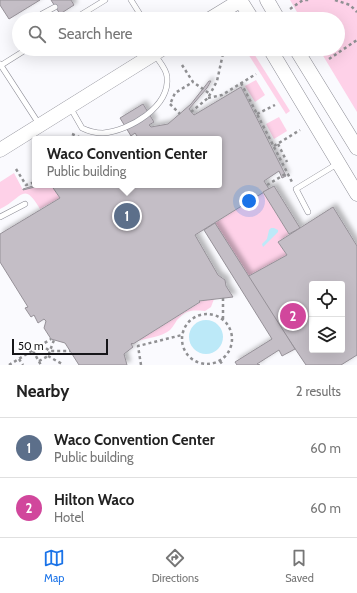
<!DOCTYPE html>
<html lang="en">
<head>
<meta charset="utf-8">
<style>
  :root { --surface:#fff; --page:#f2f2f2; --text:#222; --muted:#767676; --line:#e0e0e0; --accent:#1a73e8 }
  body { margin:0; font-family:Cabin,sans-serif; background:var(--page); color:var(--text) }
  .controls { position:absolute; right:12px; bottom:12px; display:grid; overflow:hidden; border-radius:4px; box-shadow:0 4px 16px #0002 }
  .controls button { width:36px; height:36px; display:grid; place-items:center; padding:0; border:0; border-bottom:1px solid var(--line); background:var(--surface); color:var(--text); font:20px sans-serif }
  .scale { position:absolute; left:12px; bottom:10px; width:96px; box-sizing:border-box; padding-left:4px; border:2px solid #161619; border-top:0; font-size:11px; line-height:14px; white-space:nowrap; color:#161619; -webkit-text-stroke:3px #fff; paint-order:stroke }
  .you { position:absolute; left:249px; top:201px; width:14px; height:14px; margin:-10px; border:3px solid #fff; border-radius:50%; background:#1a73e8; box-shadow:0 0 0 6px #1a73e833 }
  .badge { display:grid; place-items:center; width:26px; height:26px; border-radius:50%; background:var(--accent); color:#fff; font-size:13px; font-weight:700 }
  .pin { position:absolute; translate:-50% -50%; border:2px solid #fff; box-shadow:0 1px 4px #0006 }
  .popup { position:absolute; left:32px; top:136px; width:190px; height:52px; box-sizing:border-box; display:grid; place-content:center; border-radius:4px; background:var(--surface); filter:drop-shadow(0 1px 3px #0005); font-size:13px; white-space:nowrap; color:var(--muted) }
  .popup b { font-size:15px; color:var(--text) }
  .popup::after { content:''; position:absolute; left:50%; top:100%; margin-left:-8px; border:8px solid transparent; border-top-color:var(--surface) }
  .list { margin:0; padding:0; list-style:none }
  h2 { display:flex; justify-content:space-between; align-items:center; height:52px; margin:0; padding:0 16px; font-size:17px }
  h2 small { font-size:13px; font-weight:400; color:var(--muted) }
  .list li { display:grid; grid-template-columns:26px 1fr auto; gap:12px; align-items:center; box-sizing:border-box; height:60px; padding:0 16px; border-top:1px solid var(--line) }
  .list b { display:block; font-size:15px; white-space:nowrap }
  .list p { margin:0; font-size:13px; white-space:nowrap; color:var(--muted) }
  .list em { font-size:13px; font-style:normal; color:var(--muted) }
  .icon { flex:none; width:22px; height:22px; fill:none; stroke:currentColor; stroke-width:2; stroke-linecap:round; stroke-linejoin:round }
  .map { position:relative; flex:none; width:357px; height:365px; overflow:hidden }
  .search { position:absolute; background:var(--surface); box-shadow:0 4px 16px #0002; left:12px; right:12px; top:12px; height:44px; display:flex; align-items:center; gap:10px; box-sizing:border-box; padding:0 14px; border-radius:22px; color:var(--muted); font-size:15px }
  .sheet { height:172px; background:var(--surface) }
  nav { display:flex; justify-content:space-around; align-items:center; box-sizing:border-box; height:56px; border-top:1px solid var(--line); background:var(--surface); font-size:11px; color:var(--muted) }
  nav a { display:grid; justify-items:center; gap:2px }
  nav .on { color:var(--accent) }
  .map>svg:first-child { display:block }
  .green { fill:#fed1e8 }
  .water { fill:#bce9f8 }
  .building { fill:#c4bec6; stroke:#969198; fill-rule:evenodd; filter:url(#shadow) }
  .lines { fill:none; stroke-linecap:round; stroke-linejoin:round }
  .lane-casing { stroke:#8e8e97; stroke-width:6 }
  .secondary-casing { stroke:#8e8e97; stroke-width:15 }
  .path { stroke:#909093; stroke-width:2.5; stroke-dasharray:3 3; stroke-linecap:butt }
  .lane { stroke:#fff; stroke-width:5 }
  .secondary { stroke:#fff; stroke-width:14 }
</style>
</head>
<body>
<div class="map">
<svg width="357" height="365" viewBox="0 0 357 365">
  <defs>
    <filter id="shadow"><feDropShadow dx="3.5" dy="-3.5" stdDeviation="2" flood-color="#0004"/></filter>
  </defs>
  <rect width="100%" height="100%" fill="#fafafe"/>
  <g class="green">
    <path d="M290,0H357V112L319,49H338V19H301Z"/>
    <path d="M245,49H251L290,111L286,114Z"/>
    <path d="M256,80L265,95L255,102L245,86Z"/>
    <path d="M279,117L287,131L274,139L266,124Z"/>
    <path d="M14,173L23,190L43,185H51L60,198L40,209C23,180 22,199 0,209V182Z"/>
    <path d="M263,192L289,234L278,242L287,255L247,277L215,223Z"/>
    <path d="M214,299L211,307L205,311C192,310 187,309 177,320C175,323 173,327 170,330C162,337 147,338 138,341L199,303V301Z"/>
  </g>
  <g class="water">
    <path d="M271,228H274L278,230V232L263,247L262,244L267,239L269,230Z"/>
    <circle cx="206" cy="337" r="17"/>
  </g>
  <g class="building">
    <path d="M0,0H40L9,19L0,5Z"/>
    <path d="M51,0H71L74,5L60,14Z"/>
    <path d="M209,81H211L207,88L189,109L194,115L241,87L286,176L282,178L279,171L264,181L269,189L195,235L218,275L225,280L226,286L233,297L199,301L200,302L133,344L132,343L131,344L133,347L124,354L127,365H79L65,343L51,339L44,328L46,321L44,319L38,323L34,315L31,317L25,308L28,307L0,262V234L60,198L51,185H219V139H133L137,136L135,133L131,136L120,118L143,104L154,122L149,125L151,127L168,124L191,104Z"/>
    <path d="M36,185H43L23,190V189Z"/>
    <path d="M274,186L300,228L289,234L263,192Z"/>
    <path d="M333,207L357,246V355L341,365H306L247,277L287,255L278,242ZM312,284H342V350H312Z"/>
    <path d="M215,223L295,349L282,356L279,350L257,364L260,365H237L235,362L272,339L204,230Z"/>
  </g>
  <g class="lines">
    <g class="lane-casing">
      <g id="lane">
        <path d="M131,0L143,19"/>
        <path d="M40,19L42,14L55,7"/>
        <path d="M74,19L105,0"/>
        <path d="M0,64L39,124"/>
        <path d="M0,66L27,49"/>
        <path d="M70,107L82,128C88,131 95,133 103,133C129,131 170,107 167,77C167,70 159,61 155,55"/>
        <path d="M308,212L296,189L337,164"/>
        <path d="M0,217L25,204"/>
      </g>
    </g>
    <g class="secondary-casing">
      <g id="secondary">
        <path d="M240,0L252,19"/>
        <path d="M267,0L278,19"/>
        <path d="M210,19L241,0"/>
        <path d="M270,49L357,194"/>
        <path d="M296,49L357,148"/>
        <path d="M0,150L162,49"/>
      </g>
    </g>
    <g class="path">
      <path d="M335,0L350,5L357,12"/>
      <path d="M290,9L303,0H310"/>
      <path d="M329,59L357,40"/>
      <path d="M182,65L193,82L210,94"/>
      <path d="M241,83L292,182"/>
      <path d="M208,98L222,95L256,74"/>
      <path d="M171,102L175,93L193,82"/>
      <path d="M170,104L180,114"/>
      <path d="M191,112L208,98L217,81L224,49"/>
      <path d="M257,114L275,105"/>
      <path d="M72,134L79,137"/>
      <path d="M278,144L287,162"/>
      <path d="M274,146L300,130"/>
      <path d="M16,169L26,185L35,182"/>
      <path d="M267,185L287,173"/>
      <path d="M223,298V321"/>
      <circle cx="207" cy="339" r="25"/>
      <path d="M41,345L50,351H70"/>
      <path d="M33,351L41,365"/>
      <path d="M48,356L62,364"/>
      <path d="M19,359L23,365"/>
      <path d="M39,361L48,356L54,340"/>
      <path d="M220,361L223,365"/>
      <path d="M9,365L51,339"/>
      <path d="M141,365L138,346L182,335"/>
    </g>
    <use href="#lane" class="lane"/>
    <use href="#secondary" class="secondary"/>
  </g>
</svg>
<div class="controls">
<button><svg class="icon" aria-label="locate" viewBox="0 0 24 24"><circle cx="12" cy="12" r="6"/><path d="M12 2v4M12 18v4M2 12h4M18 12h4"/></svg></button>
<button><svg class="icon" aria-label="layers" viewBox="0 0 24 24"><path d="M12 4l9 5-9 5-9-5zM3 14l9 5 9-5"/></svg></button>
</div>
<div class="scale">50 m</div>
<div class="you"></div>
<div class="pin badge" style="left:127px;top:216px;background:#5c6f8a">1</div>
<div class="popup"><b>Waco Convention Center</b>Public building</div>
<div class="pin badge" style="left:293px;top:316px;background:#d1479c">2</div>
<div class="search"><svg class="icon" aria-label="search" viewBox="0 0 24 24"><circle cx="10" cy="10" r="6"/><path d="M15 15l6 6"/></svg>Search here</div>
</div>
<section class="sheet">
<h2>Nearby<small>2 results</small></h2>
<ul class="list">
<li><span class="badge" style="background:#5c6f8a">1</span><div><b>Waco Convention Center</b><p>Public building</p></div><em>60 m</em></li>
<li><span class="badge" style="background:#d1479c">2</span><div><b>Hilton Waco</b><p>Hotel</p></div><em>60 m</em></li>
</ul>
</section>
<nav>
<a class="on"><svg class="icon" aria-label="map" viewBox="0 0 24 24"><path d="M3 6l6-2 6 2 6-2v14l-6 2-6-2-6 2zM9 4v14M15 6v14"/></svg>Map</a>
<a><svg class="icon" aria-label="directions" viewBox="0 0 24 24"><path d="M12 3l9 9-9 9-9-9zM9 14v-3h6M13 9l2 2-2 2"/></svg>Directions</a>
<a><svg class="icon" aria-label="saved" viewBox="0 0 24 24"><path d="M7 4h10v16l-5-4-5 4z"/></svg>Saved</a>
</nav>
</body>
</html>
